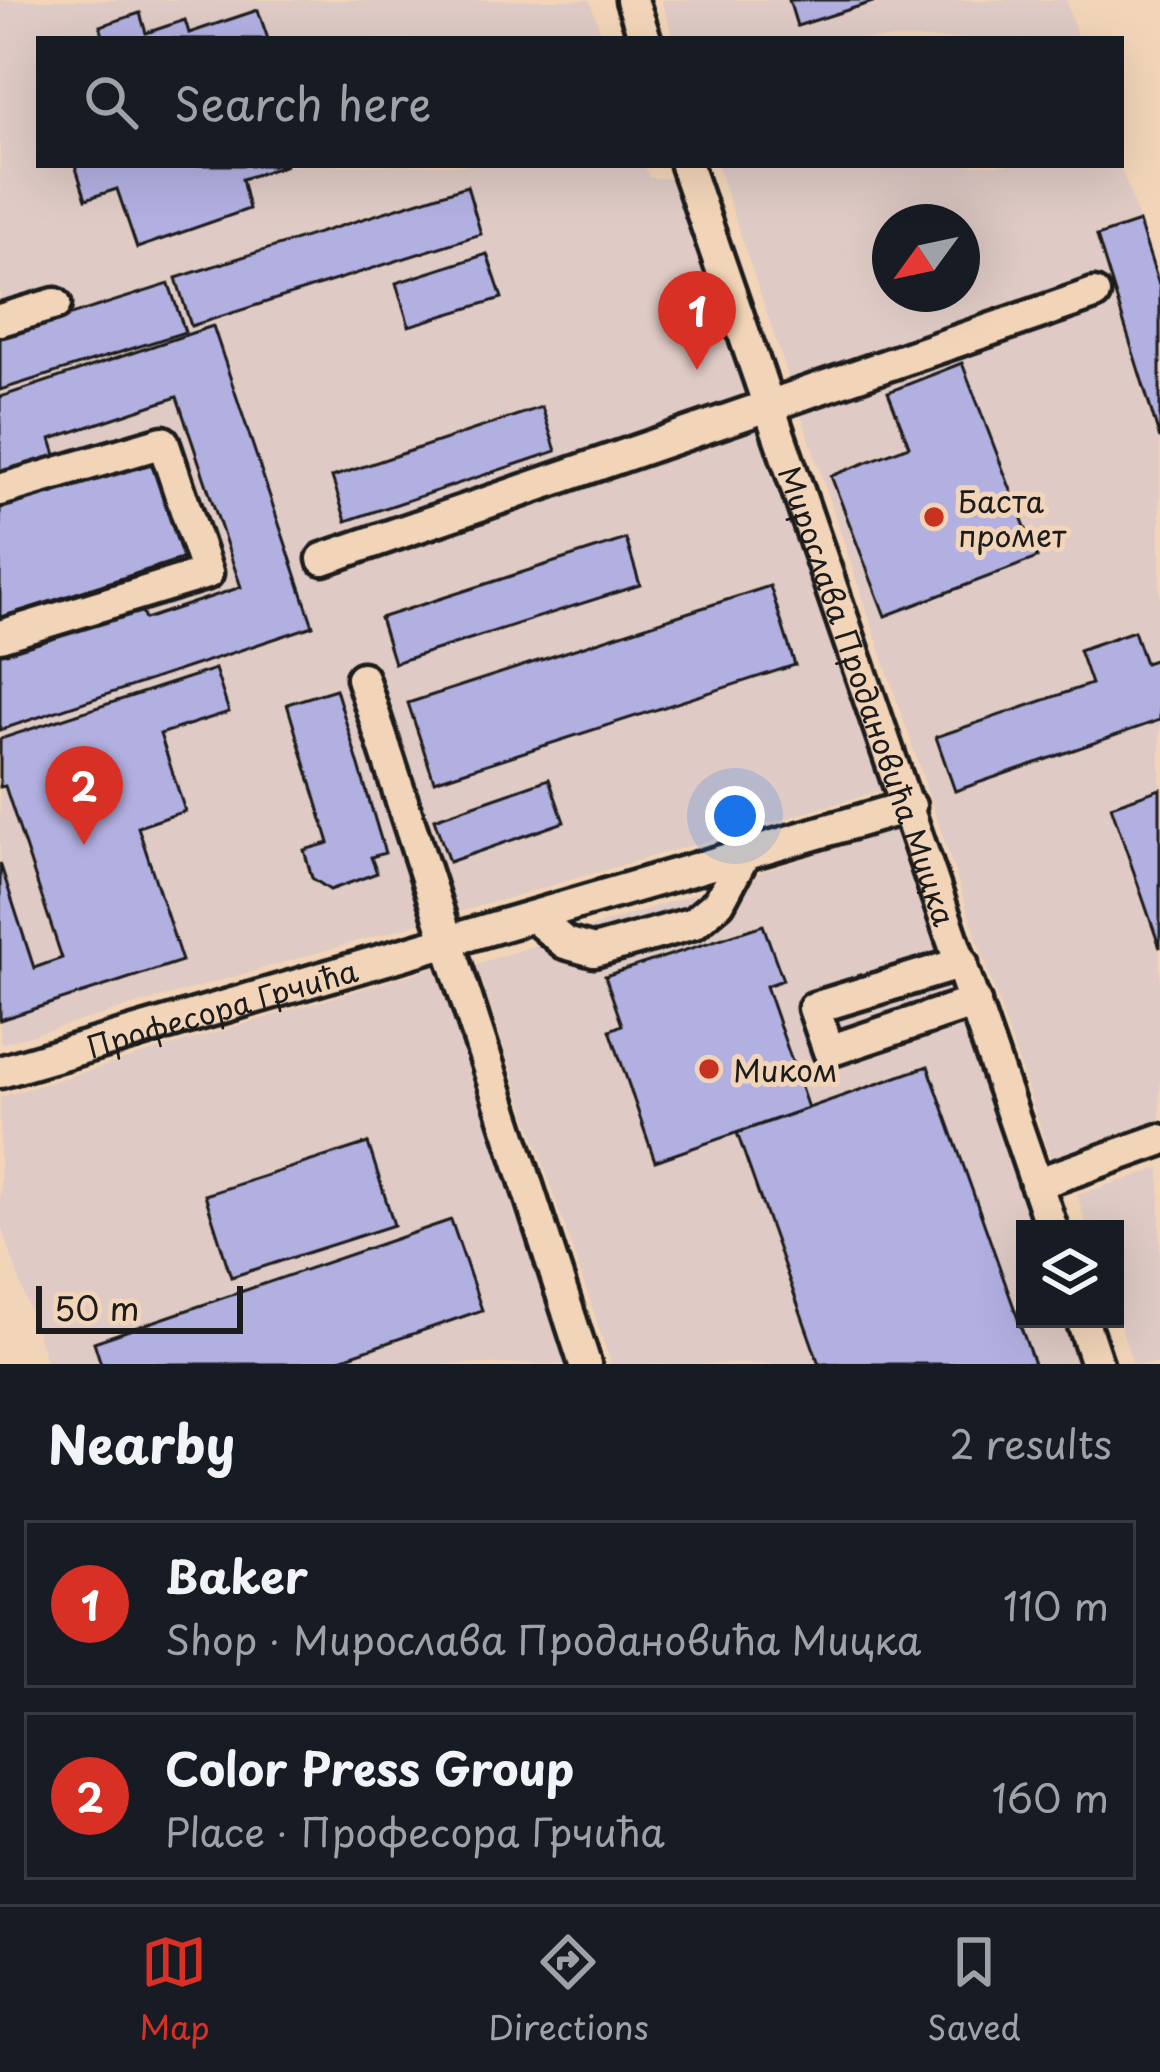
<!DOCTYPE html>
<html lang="en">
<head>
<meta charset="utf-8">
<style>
  :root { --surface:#171b24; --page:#242831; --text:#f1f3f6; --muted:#9ea1a6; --line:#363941; --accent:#d93025 }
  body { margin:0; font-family:"Playpen Sans",sans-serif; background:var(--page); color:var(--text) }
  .controls { position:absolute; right:36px; bottom:36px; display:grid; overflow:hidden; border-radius:0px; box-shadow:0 12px 48px #0002 }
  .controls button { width:108px; height:108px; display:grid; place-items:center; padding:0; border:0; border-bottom:3px solid var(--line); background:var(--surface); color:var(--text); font:60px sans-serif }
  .compass { position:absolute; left:872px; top:204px; width:108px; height:108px; border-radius:50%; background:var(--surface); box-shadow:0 12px 48px #0002; rotate:237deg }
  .scale { position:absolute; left:36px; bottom:30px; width:207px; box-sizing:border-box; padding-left:12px; border:6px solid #1c1c1c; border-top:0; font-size:33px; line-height:42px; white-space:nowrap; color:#1c1c1c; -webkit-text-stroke:9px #f2d5b9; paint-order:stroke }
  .you { position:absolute; left:735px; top:816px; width:42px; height:42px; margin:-30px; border:9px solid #fff; border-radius:50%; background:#1a73e8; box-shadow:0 0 0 18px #1a73e833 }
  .badge { display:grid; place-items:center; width:78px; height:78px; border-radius:50%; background:var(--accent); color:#fff; font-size:39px; font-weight:700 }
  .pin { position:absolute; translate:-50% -99px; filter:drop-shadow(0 3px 6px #0008) }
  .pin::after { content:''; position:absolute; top:63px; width:42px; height:36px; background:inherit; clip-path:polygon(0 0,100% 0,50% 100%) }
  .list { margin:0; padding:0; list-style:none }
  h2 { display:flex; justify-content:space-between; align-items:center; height:156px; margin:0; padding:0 48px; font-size:51px }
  h2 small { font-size:39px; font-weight:400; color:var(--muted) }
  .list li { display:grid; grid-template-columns:78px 1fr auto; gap:36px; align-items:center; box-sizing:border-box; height:168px; margin:0 24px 24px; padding:0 24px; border:3px solid var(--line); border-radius:0px }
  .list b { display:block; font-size:45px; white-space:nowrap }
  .list p { margin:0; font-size:39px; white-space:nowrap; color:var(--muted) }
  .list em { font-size:39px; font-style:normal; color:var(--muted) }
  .icon { flex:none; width:66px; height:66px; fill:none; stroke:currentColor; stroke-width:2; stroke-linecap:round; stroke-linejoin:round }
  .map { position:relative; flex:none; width:1160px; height:1364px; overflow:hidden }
  .search { position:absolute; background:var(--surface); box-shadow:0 12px 48px #0002; left:36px; right:36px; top:36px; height:132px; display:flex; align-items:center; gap:30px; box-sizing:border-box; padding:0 42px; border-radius:0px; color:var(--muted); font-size:45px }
  .sheet { height:540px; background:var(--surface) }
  nav { display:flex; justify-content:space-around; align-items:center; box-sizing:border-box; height:168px; border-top:3px solid var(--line); background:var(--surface); font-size:33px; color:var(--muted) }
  nav a { display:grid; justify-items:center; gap:6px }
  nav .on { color:var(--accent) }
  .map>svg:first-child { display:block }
  .built { fill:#dfcac5; fill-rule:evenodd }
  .building { fill:#b2b0e1; stroke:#1c1c1c; stroke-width:3 }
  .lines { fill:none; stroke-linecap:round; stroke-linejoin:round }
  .minor-casing { stroke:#1c1c1c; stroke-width:39 }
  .minor { stroke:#f2d5b9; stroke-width:30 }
  .poi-dot { fill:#c8321e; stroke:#f2d5b9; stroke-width:4.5 }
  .labels { text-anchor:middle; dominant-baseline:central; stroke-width:10; stroke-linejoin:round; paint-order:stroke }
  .poi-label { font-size:30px; fill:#1c1c1c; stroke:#f2d5b9; text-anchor:start }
  .street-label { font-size:30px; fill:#1c1c1c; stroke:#f2d5b9 }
</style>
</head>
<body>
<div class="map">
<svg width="1160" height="1364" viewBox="0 0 1160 1364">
  <rect width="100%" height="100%" fill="#f2d5b9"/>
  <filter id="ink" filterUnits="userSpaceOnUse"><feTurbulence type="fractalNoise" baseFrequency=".00833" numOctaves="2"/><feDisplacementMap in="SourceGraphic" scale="24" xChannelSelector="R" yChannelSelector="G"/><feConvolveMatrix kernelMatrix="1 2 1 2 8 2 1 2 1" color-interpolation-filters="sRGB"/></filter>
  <g filter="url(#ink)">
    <g class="built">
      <path d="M0,0H590L603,39H39V165H644L649,178H673L884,790L0,1044Z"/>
      <path d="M661,0H1066L1078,39H674Z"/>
      <path d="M717,165H1120L1160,282V1122L1051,1159ZM890,222H962V294H890Z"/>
      <path d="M901,827L1035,1229H1025V1319H1065L1080,1364H611L476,964Z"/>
      <path d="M435,967L567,1364H47L0,1221V1097Z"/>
      <path d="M1160,1168V1364H1133L1115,1310V1229H1088L1077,1195Z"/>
    </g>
    <g class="building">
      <path d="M789,0H879L797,26Z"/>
      <path d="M258,10L268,39H104L100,26L140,13L146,33L185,20L189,33Z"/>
      <path d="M75,165H287L242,179L249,209L137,248L117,189L86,199Z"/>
      <path d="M467,186L481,234L191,326L176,278Z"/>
      <path d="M1139,222L1160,288V439L1097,236Z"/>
      <path d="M487,254L502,298L409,326L396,283Z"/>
      <path d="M169,284L185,332L0,390V337Z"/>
      <path d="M213,326L313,626L0,730V653L140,606L145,619L241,587L177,397L51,439L57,458L0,477V397Z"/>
      <path d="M962,363L1037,558L885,616L831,476L909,446L888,392Z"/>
      <path d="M542,407L556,451L346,521L332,477Z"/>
      <path d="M159,454L193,555L0,618V506Z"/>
      <path d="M626,539L640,585L394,663L380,618Z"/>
      <path d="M770,586L795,665L434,781L408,703Z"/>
      <path d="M1134,631L1145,663L1160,658V720L955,791L936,737L1091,684L1079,650Z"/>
      <path d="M215,669L229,712L160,734L185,811L138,827L182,961L0,1020V863L34,968L62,958L5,786L0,787V739Z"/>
      <path d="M336,689L385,853L371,857L377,873L330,890L312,878L304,850L329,843L287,704Z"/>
      <path d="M549,779L564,822L449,862L434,819Z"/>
      <path d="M1160,789V948L1111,806Z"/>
      <path d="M763,925L783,980L766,986L808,1108L655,1161L610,1030L622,1025L605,976Z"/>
      <path d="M928,1066L1034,1364H819L737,1133Z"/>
      <path d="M368,1143L394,1225L231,1277L205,1195Z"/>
      <path d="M451,1220L482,1310L326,1364H101L94,1342Z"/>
    </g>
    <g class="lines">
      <g class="minor-casing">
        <g id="minor">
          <path d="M632,0L645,39"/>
          <path id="s1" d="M686,165L1052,1229"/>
          <path d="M0,320L55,304"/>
          <path d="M0,490L163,442L207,573L0,636"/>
          <path d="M323,559L1094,294"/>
          <path d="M362,678L585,1364"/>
          <path d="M534,917L565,943L594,951L694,923L719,902L744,855"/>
          <path d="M962,963L814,1008L829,1051L975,1002"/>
          <path id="s2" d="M0,1072L910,806"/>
          <path d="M1036,1184L1160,1140"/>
          <path d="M1082,1319L1097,1364"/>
        </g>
      </g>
      <use href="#minor" class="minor"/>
    </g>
  </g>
  <g class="poi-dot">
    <circle cx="934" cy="517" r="12"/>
    <circle cx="709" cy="1069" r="12"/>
  </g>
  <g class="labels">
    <g class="poi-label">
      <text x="958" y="500">Баста<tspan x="958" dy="34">промет</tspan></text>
      <text x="733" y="1069">Миком</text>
    </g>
    <g class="street-label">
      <text stroke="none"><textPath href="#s1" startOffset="561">Мирослава Продановића Мицка</textPath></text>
      <text stroke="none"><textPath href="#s2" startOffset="231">Професора Грчића</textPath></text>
    </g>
  </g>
</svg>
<div class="controls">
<button><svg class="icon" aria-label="layers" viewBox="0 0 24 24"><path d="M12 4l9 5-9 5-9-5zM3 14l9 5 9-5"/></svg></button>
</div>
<svg class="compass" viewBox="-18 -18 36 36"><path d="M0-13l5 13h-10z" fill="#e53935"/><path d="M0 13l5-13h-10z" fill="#9ea1a6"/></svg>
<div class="scale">50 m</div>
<div class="you"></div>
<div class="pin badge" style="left:697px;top:370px">1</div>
<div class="pin badge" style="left:84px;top:845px">2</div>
<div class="search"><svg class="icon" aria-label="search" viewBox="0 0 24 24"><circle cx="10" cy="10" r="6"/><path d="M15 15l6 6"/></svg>Search here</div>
</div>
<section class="sheet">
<h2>Nearby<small>2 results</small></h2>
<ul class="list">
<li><span class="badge">1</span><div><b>Baker</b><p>Shop · Мирослава Продановића Мицка</p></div><em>110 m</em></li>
<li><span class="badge">2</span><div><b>Color Press Group</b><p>Place · Професора Грчића</p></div><em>160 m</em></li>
</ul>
</section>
<nav>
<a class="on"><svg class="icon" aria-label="map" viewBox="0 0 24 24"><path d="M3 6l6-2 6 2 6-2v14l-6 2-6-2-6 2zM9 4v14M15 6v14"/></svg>Map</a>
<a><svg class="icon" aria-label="directions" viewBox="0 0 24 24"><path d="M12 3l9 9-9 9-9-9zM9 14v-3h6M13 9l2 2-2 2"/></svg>Directions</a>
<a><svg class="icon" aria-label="saved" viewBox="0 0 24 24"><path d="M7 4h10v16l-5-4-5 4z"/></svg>Saved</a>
</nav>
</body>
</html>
